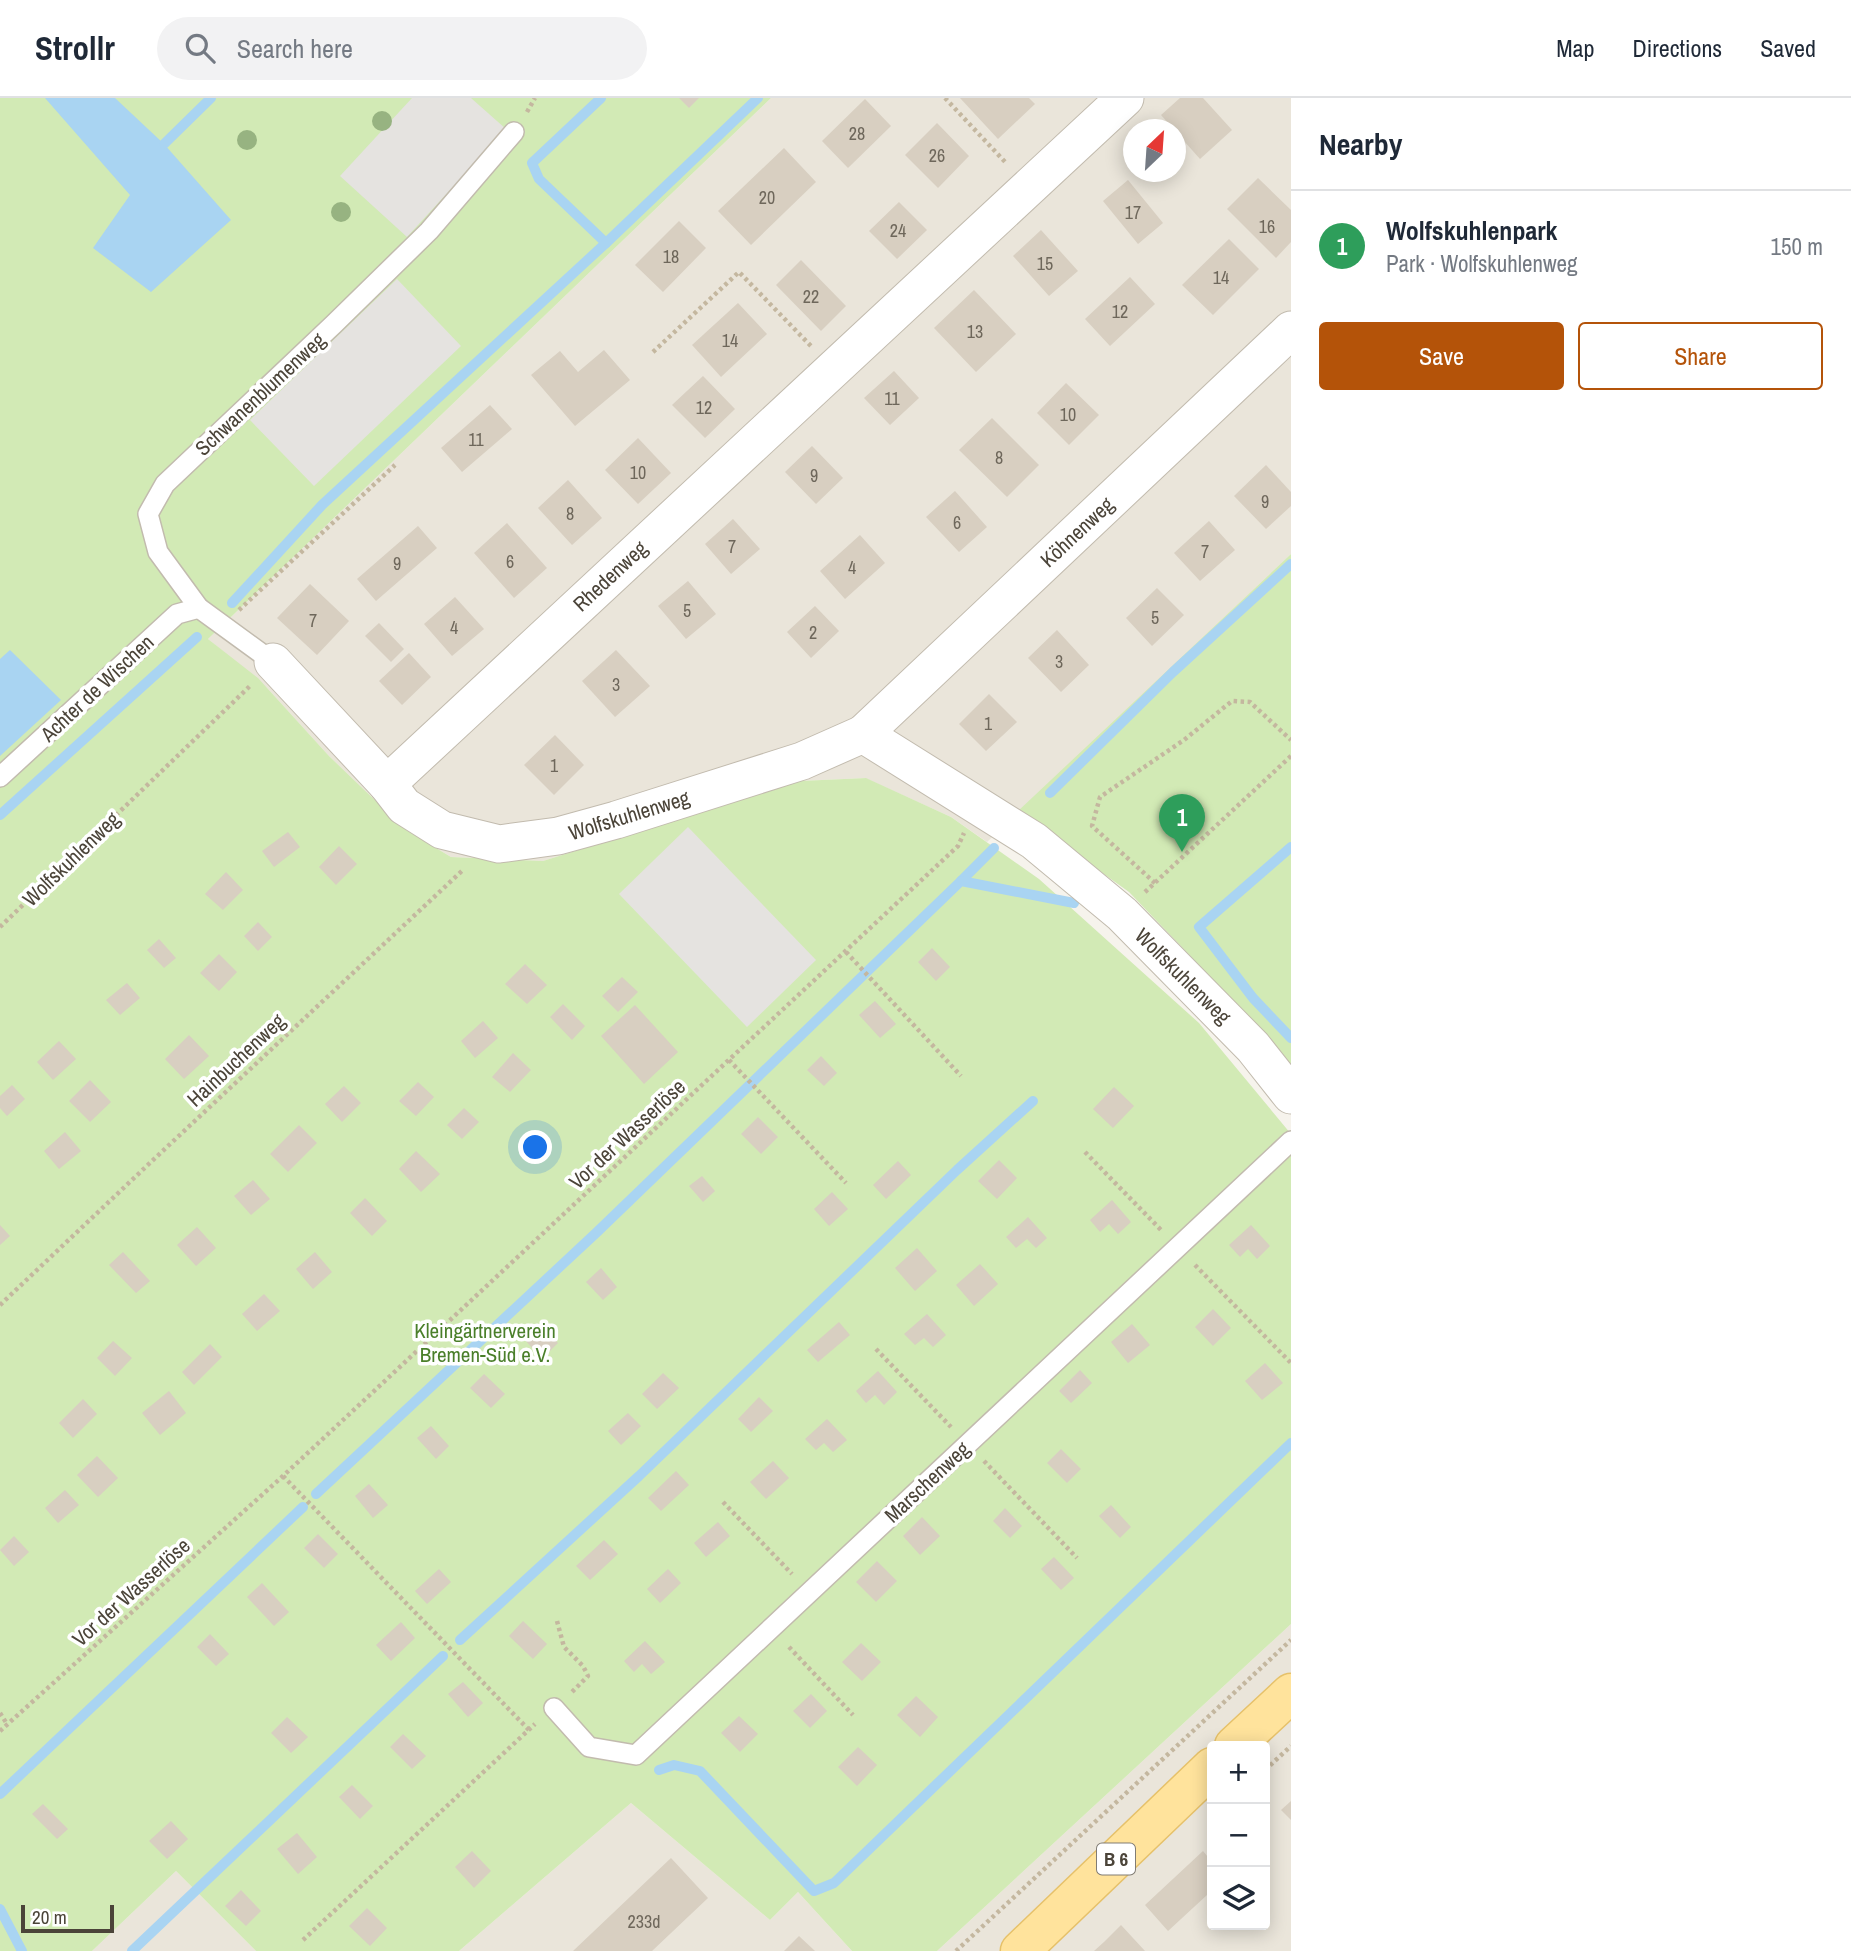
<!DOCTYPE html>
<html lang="en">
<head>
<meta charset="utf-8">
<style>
  :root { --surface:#fff; --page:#f2f2f3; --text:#1f2937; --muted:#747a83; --line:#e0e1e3; --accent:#b45309 }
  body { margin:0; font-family:"Archivo Narrow",sans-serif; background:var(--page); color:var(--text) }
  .controls { position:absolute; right:21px; bottom:21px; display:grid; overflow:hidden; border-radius:7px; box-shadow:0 4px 18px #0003 }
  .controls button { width:63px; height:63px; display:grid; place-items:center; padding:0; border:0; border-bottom:2px solid var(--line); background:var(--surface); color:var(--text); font:35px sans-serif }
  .compass { position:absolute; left:1123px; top:21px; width:63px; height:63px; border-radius:50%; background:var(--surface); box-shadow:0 4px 18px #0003; rotate:25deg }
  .scale { position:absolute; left:21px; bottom:18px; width:93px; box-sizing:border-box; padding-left:7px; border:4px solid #4b4439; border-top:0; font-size:19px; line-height:24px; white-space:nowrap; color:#4b4439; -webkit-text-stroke:5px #fff; paint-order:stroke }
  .you { position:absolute; left:536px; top:1050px; width:24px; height:24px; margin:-18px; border:5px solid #fff; border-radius:50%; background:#1a73e8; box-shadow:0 0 0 10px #1a73e833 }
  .badge { display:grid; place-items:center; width:46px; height:46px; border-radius:50%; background:var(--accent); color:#fff; font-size:23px; font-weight:700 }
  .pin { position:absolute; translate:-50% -58px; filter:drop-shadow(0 2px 4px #0008) }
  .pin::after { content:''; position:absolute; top:37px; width:24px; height:21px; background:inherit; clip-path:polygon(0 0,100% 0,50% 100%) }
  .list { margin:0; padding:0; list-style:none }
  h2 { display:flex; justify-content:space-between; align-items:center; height:91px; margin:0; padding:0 28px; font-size:30px }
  h2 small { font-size:23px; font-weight:400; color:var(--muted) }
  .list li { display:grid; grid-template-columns:46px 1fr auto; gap:21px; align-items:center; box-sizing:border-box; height:112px; padding:0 28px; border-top:2px solid var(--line) }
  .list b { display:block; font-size:26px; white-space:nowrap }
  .list p { margin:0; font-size:23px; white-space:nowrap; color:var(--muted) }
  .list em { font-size:23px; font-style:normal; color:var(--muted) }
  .actions { display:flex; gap:14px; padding:21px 28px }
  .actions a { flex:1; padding:16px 0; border:2px solid var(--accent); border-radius:7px; text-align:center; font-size:24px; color:var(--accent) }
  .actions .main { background:var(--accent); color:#fff }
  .icon { flex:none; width:38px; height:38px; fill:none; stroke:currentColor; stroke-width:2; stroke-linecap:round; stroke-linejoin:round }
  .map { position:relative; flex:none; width:1291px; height:1853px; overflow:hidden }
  header { display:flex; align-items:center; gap:42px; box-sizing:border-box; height:98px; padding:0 35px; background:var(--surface); border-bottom:2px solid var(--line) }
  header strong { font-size:33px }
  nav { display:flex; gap:38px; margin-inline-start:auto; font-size:24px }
  .search { width:490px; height:63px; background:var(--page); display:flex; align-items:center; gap:18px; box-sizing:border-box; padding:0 24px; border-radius:38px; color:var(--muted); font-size:26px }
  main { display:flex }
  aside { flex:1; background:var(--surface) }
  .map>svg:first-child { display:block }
  .residential { fill:#eae5da; fill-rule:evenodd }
  .green { fill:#d2eab5 }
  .parking { fill:#e5e3e0 }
  .water { fill:#a9d4f2 }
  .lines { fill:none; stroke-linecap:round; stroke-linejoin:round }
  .stream { stroke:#a9d4f2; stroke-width:10 }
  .building { fill:#d8cfc1 }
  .lane-casing { stroke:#c2bbae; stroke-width:22 }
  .street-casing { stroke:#c2bbae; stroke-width:39 }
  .primary-casing { stroke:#e6c16a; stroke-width:41 }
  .path { stroke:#c4b79f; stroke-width:4.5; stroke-dasharray:3.5 3.5; stroke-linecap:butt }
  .lane { stroke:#fff; stroke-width:19 }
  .street { stroke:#fff; stroke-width:37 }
  .primary { stroke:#ffe39c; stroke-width:38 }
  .tree { fill:#97b381 }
  .labels { text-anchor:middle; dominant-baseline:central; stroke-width:7; stroke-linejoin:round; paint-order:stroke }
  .number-label { font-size:18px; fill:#6e675b }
  .shield { fill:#fff; stroke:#817c74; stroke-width:2 }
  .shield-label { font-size:19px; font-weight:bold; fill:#4b4439 }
  .street-label { font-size:21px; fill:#4b4439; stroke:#fff }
  .park-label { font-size:21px; fill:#4a7f2a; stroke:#fff }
</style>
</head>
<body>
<header>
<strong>Strollr</strong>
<div class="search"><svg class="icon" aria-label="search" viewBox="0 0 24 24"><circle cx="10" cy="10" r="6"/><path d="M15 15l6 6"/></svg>Search here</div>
<nav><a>Map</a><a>Directions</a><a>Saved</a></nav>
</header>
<main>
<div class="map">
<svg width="1291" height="1853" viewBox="0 0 1291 1853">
  <rect width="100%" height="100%" fill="#f6f3ec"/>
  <g class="residential">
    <path d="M771,0H1291V456L987,744L951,719L865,680L800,683L543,763L451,759L406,732L329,658L267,590L208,541ZM1134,32H1176V74H1134Z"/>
    <path d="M1291,1526V1853H937ZM1212,1648H1265V1827H1212Z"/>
    <path d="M631,1705L770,1822L798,1794L852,1853H459Z"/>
    <path d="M176,1773L256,1853H92Z"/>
  </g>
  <g class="green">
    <path d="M0,0H771L208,541L258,580L329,658L406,732L451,759L543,763L800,683L866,680L951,719L1039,781L1199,925L1291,1036V1526L937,1853H852L798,1794L770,1822L631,1705L459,1853H256L176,1773L92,1853H0Z"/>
    <path d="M1291,456V968L1265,936L1129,794L1017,714Z"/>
  </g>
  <g class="parking">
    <path d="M412,0H471L506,31L407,139L340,78Z"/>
    <path d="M397,181L461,248L314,388L250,322Z"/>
    <path d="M688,729L816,862L747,929L619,796Z"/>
  </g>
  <g class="water">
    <path d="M45,0H115L164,46L231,122L151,194L93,150L130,97Z"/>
    <path d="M10,552L61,602L0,658V561Z"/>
  </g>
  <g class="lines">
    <g class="stream">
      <path d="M601,0L532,65L539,81L606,145"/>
      <path d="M164,46L211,0"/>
      <path d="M232,505L322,407L606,145L758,0"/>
      <path d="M1050,695L1173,574L1291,466"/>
      <path d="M0,717L197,539"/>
      <path d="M1291,749L1199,829L1253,900L1291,940"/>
      <path d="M961,783L994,750"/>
      <path d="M316,1396L596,1135L961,783L1074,805"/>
      <path d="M460,1542L639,1378L957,1072L1033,1003"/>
      <path d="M659,1672L674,1667L700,1673L814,1793L834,1785L1291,1345"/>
      <path d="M0,1696L303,1409"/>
      <path d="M0,1811L22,1853"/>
      <path d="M132,1853L443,1558"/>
    </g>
  </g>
  <g class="building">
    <path d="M679,0H699L689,10Z"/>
    <path d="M960,0H1029L1035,6L998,41Z"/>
    <path d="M1180,0H1203L1232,32L1200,61L1161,17Z"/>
    <path d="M865,1L891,28L848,70L822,43Z"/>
    <path d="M937,25L969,58L938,90L905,57Z"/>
    <path d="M784,50L816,84L751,147L718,113Z"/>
    <path d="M1258,80L1291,112V144L1276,160L1227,111Z"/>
    <path d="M1128,82L1163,125L1138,146L1103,103Z"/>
    <path d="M899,104L927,132L897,161L869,133Z"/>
    <path d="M679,123L706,150L663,194L635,167Z"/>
    <path d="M1041,132L1078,173L1049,198L1013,158Z"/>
    <path d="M1229,141L1259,171L1213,217L1182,187Z"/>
    <path d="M801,162L846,208L821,233L776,187Z"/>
    <path d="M1130,179L1155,206L1110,248L1085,221Z"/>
    <path d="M974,192L1016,236L976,274L934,230Z"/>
    <path d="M738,205L767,236L721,279L692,247Z"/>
    <path d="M604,252L630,282L575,328L531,277L560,253L578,274Z"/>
    <path d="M894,273L919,300L890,327L864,300Z"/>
    <path d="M703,278L735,311L705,340L672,307Z"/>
    <path d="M1066,285L1099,317L1069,347L1037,315Z"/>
    <path d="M490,307L512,331L462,374L441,350Z"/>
    <path d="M992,320L1039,367L1007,399L959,352Z"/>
    <path d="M638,340L671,375L638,406L605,372Z"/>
    <path d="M812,348L843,380L816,406L785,374Z"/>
    <path d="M1266,367L1291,394V408L1266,431L1234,398Z"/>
    <path d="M568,382L602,420L572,447L538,410Z"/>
    <path d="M955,393L987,429L959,454L926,419Z"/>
    <path d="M733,421L760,451L731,476L705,446Z"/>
    <path d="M1209,423L1235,452L1200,483L1174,455Z"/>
    <path d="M507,425L547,470L514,500L474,455Z"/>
    <path d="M418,428L437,450L376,503L357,481Z"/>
    <path d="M860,437L885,465L845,501L820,473Z"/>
    <path d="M688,483L716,516L686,541L658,508Z"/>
    <path d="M310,486L349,523L317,557L277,520Z"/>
    <path d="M1157,490L1184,517L1152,548L1126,520Z"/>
    <path d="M455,499L484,531L452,558L424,526Z"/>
    <path d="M815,508L839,533L811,560L787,534Z"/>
    <path d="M379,525L404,551L391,564L365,538Z"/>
    <path d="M1057,532L1089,567L1061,594L1028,560Z"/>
    <path d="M616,552L650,588L615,619L582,583Z"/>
    <path d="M409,555L431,579L402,607L379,583Z"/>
    <path d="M989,596L1017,624L986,653L959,626Z"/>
    <path d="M555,637L584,667L554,697L524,667Z"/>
    <path d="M288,734L300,749L274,769L262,753Z"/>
    <path d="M339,748L357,766L336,787L319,769Z"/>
    <path d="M226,774L243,792L223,812L205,796Z"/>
    <path d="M258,824L272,839L258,853L244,838Z"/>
    <path d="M159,841L176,860L164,870L147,852Z"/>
    <path d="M932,850L950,869L936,883L918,864Z"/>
    <path d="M219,856L237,874L219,893L200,875Z"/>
    <path d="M525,866L547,887L527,906L505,886Z"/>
    <path d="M622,879L638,894L618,914L602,898Z"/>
    <path d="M127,885L140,900L120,917L106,902Z"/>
    <path d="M875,903L896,926L880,940L859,917Z"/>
    <path d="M563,906L585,928L572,942L550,919Z"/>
    <path d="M635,907L678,954L644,986L601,938Z"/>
    <path d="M483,923L498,940L475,960L461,943Z"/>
    <path d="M189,937L209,958L184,981L165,961Z"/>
    <path d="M59,943L76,961L53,982L37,964Z"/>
    <path d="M513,955L531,972L510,994L492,979Z"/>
    <path d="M821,958L837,975L824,988L807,972Z"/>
    <path d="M90,982L111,1004L90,1024L69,1003Z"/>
    <path d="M418,984L434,999L416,1018L399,1003Z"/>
    <path d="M12,987L25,1001L7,1018L0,1010V998Z"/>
    <path d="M344,988L361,1005L342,1024L325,1006Z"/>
    <path d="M1114,989L1134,1008L1113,1030L1093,1011Z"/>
    <path d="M464,1010L479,1024L462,1041L447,1027Z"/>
    <path d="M758,1019L778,1039L761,1056L741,1036Z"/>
    <path d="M299,1027L317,1045L288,1074L270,1056Z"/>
    <path d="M65,1034L81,1053L59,1071L44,1053Z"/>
    <path d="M416,1053L440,1076L421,1094L399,1071Z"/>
    <path d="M999,1062L1017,1080L997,1101L978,1083Z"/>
    <path d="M898,1063L911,1077L886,1101L873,1087Z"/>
    <path d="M702,1078L715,1093L703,1104L689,1088Z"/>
    <path d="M253,1082L270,1101L251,1117L234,1098Z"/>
    <path d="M832,1094L848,1111L829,1128L814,1111Z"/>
    <path d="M365,1100L387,1123L372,1138L350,1115Z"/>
    <path d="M1112,1102L1131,1124L1118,1136L1109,1126L1100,1134L1090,1122Z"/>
    <path d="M1028,1119L1047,1140L1036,1150L1027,1141L1016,1150L1006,1139Z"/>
    <path d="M0,1127L10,1138L0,1147Z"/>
    <path d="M1251,1127L1270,1148L1257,1161L1248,1151L1240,1159L1229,1147Z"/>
    <path d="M197,1129L216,1150L196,1168L177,1147Z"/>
    <path d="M917,1150L937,1173L915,1193L895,1170Z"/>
    <path d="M123,1154L150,1183L136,1195L109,1167Z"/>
    <path d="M315,1154L332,1174L313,1191L296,1171Z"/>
    <path d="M980,1166L998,1186L974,1208L956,1187Z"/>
    <path d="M601,1170L617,1189L603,1202L586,1184Z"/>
    <path d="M264,1196L280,1213L257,1233L242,1216Z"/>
    <path d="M1213,1211L1231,1230L1213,1248L1195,1229Z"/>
    <path d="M927,1216L946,1237L933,1249L924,1240L915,1247L904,1236Z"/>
    <path d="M839,1224L850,1237L818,1264L807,1252Z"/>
    <path d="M1132,1226L1150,1247L1128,1265L1111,1244Z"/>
    <path d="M541,1227L558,1245L542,1261L525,1242Z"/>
    <path d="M113,1243L132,1260L115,1278L97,1260Z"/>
    <path d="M210,1246L222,1259L194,1287L182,1274Z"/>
    <path d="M1265,1265L1283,1285L1262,1302L1245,1283Z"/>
    <path d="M1080,1272L1092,1285L1071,1305L1059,1293Z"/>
    <path d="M878,1273L897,1294L884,1307L875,1297L866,1305L856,1293Z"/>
    <path d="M663,1275L679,1290L657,1311L642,1296Z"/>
    <path d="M484,1276L505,1296L491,1310L470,1290Z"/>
    <path d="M169,1293L186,1315L160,1337L142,1315Z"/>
    <path d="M759,1299L773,1313L751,1334L738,1321Z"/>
    <path d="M83,1301L97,1316L73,1340L59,1325Z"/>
    <path d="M628,1315L641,1328L621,1347L608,1333Z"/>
    <path d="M827,1321L847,1342L833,1354L824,1345L816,1352L805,1341Z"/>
    <path d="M431,1328L449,1348L436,1361L417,1340Z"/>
    <path d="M1061,1351L1081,1371L1067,1385L1047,1365Z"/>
    <path d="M97,1358L118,1380L98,1399L77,1377Z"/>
    <path d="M773,1363L789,1380L766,1401L750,1384Z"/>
    <path d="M676,1373L689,1387L661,1413L648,1400Z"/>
    <path d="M369,1386L388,1407L373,1420L355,1398Z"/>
    <path d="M65,1392L79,1407L58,1425L45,1410Z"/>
    <path d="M1111,1407L1131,1429L1120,1440L1099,1418Z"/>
    <path d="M1005,1410L1022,1428L1010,1440L993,1423Z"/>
    <path d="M922,1419L940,1438L920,1457L903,1438Z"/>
    <path d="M718,1424L730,1438L706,1459L694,1445Z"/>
    <path d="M318,1436L338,1456L324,1470L304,1450Z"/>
    <path d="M14,1438L29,1454L14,1468L0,1452Z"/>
    <path d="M604,1442L618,1456L590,1482L576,1468Z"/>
    <path d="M1054,1459L1074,1480L1061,1492L1041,1471Z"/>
    <path d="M877,1463L897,1483L876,1504L856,1484Z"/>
    <path d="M439,1471L451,1484L427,1506L415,1493Z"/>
    <path d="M668,1471L681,1485L660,1505L647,1491Z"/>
    <path d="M262,1485L289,1514L274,1528L247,1499Z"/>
    <path d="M523,1523L547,1546L533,1561L509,1538Z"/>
    <path d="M401,1524L415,1540L391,1563L376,1547Z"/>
    <path d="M210,1536L229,1556L216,1568L197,1549Z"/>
    <path d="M645,1543L665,1564L651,1576L642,1566L634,1574L624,1563Z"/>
    <path d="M861,1545L881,1564L862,1583L842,1564Z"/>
    <path d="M463,1584L483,1605L468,1619L448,1596Z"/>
    <path d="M811,1596L827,1613L810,1630L793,1613Z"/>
    <path d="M916,1598L938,1619L920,1639L897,1617Z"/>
    <path d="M739,1618L758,1636L740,1654L721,1635Z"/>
    <path d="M287,1619L308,1639L291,1655L271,1635Z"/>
    <path d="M403,1636L426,1658L412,1671L390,1649Z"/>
    <path d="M858,1649L877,1667L857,1688L838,1669Z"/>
    <path d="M352,1687L373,1708L360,1721L339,1699Z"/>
    <path d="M1291,1703V1722L1281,1712Z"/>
    <path d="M43,1706L68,1731L57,1741L32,1716Z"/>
    <path d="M171,1723L188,1741L167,1761L149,1743Z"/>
    <path d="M297,1735L317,1759L298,1776L277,1751Z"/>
    <path d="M472,1753L491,1773L474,1790L455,1769Z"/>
    <path d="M1203,1753L1212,1764V1803L1207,1797L1168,1833L1145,1807Z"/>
    <path d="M671,1760L708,1800L690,1817L652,1853H573Z"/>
    <path d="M241,1792L261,1813L246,1828L225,1808Z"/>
    <path d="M367,1810L387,1830L370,1848L349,1828Z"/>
    <path d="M1121,1827L1145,1853H1094L1104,1844Z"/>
    <path d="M799,1838L815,1853H784Z"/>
  </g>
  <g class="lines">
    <g class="lane-casing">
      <g id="lane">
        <path d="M273,564L199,510L158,454L148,416L165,386L334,226L429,133L514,34"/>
        <path d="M0,679L177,516L199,510"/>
        <path d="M554,1610L589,1649L636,1657L1291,1043"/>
      </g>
    </g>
    <g class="street-casing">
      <g id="street">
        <path d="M273,564L387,686L404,708L442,732L499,746L558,738L616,722L802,663L863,636L1034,743L1122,816L1253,949L1291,997"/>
        <path d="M863,636L1291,232"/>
        <path d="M387,686L1125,0"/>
      </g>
    </g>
    <g class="primary-casing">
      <g id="primary">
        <path d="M1234,1648L1291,1595"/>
        <path d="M1020,1853L1212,1669"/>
      </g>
    </g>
    <g class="path">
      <path d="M945,0L1007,66"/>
      <path d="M527,14L535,0"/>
      <path d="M653,254L739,174L811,248"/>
      <path d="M239,512L395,367"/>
      <path d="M1155,785L1092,728L1100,699L1184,642L1232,603L1250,604L1291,642"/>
      <path d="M1145,794L1291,658"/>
      <path d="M0,829L251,587"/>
      <path d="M846,854L961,978"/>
      <path d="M729,962L846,1085"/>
      <path d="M1085,1054L1162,1133"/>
      <path d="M1195,1167L1291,1265"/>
      <path d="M0,1207L152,1063L464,771"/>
      <path d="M876,1251L951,1329"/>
      <path d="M984,1363L1077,1460"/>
      <path d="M283,1378L529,1632"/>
      <path d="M723,1404L792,1476"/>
      <path d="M557,1523L564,1549L583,1568L588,1578L571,1595"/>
      <path d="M789,1549L853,1617"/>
      <path d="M0,1615L7,1626"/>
      <path d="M0,1633L283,1378L958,748L964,735"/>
      <path d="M1265,1672L1291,1648"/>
      <path d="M303,1842L535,1626"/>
      <path d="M956,1853L1291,1542"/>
    </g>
    <use href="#lane" class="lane"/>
    <use href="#street" class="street"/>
    <use href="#primary" class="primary"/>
  </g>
  <g class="tree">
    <circle cx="382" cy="23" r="10"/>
    <circle cx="247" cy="42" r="10"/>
    <circle cx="341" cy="114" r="10"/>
  </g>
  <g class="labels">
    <g class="number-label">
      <text x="857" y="35">28</text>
      <text x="937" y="57">26</text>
      <text x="767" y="99">20</text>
      <text x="1133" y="114">17</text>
      <text x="1267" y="128">16</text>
      <text x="898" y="132">24</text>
      <text x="671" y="158">18</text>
      <text x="1045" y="165">15</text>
      <text x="1221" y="179">14</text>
      <text x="811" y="198">22</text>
      <text x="1120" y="213">12</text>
      <text x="975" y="233">13</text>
      <text x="730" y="242">14</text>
      <text x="892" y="300">11</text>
      <text x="704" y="309">12</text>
      <text x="1068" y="316">10</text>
      <text x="476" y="341">11</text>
      <text x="999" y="359">8</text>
      <text x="638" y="374">10</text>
      <text x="814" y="377">9</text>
      <text x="1265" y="403">9</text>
      <text x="570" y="415">8</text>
      <text x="957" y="424">6</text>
      <text x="732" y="448">7</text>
      <text x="1205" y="453">7</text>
      <text x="510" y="463">6</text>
      <text x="397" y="465">9</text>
      <text x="852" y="469">4</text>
      <text x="687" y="512">5</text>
      <text x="1155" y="519">5</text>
      <text x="313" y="522">7</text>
      <text x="454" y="529">4</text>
      <text x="813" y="534">2</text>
      <text x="1059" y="563">3</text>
      <text x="616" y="586">3</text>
      <text x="988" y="625">1</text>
      <text x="554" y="667">1</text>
      <text x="644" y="1823">233d</text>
    </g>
    <rect class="shield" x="1097" y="1745.5" width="38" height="31" rx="5"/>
    <g class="shield-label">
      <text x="1116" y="1761">B 6</text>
    </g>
    <g class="street-label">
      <text transform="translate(260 296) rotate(-43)">Schwanenblumenweg</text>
      <text transform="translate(1077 434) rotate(-43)">Köhnenweg</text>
      <text transform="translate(610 478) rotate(-43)">Rhedenweg</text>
      <text transform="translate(97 590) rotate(-43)">Achter de Wischen</text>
      <text transform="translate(629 717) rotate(-17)">Wolfskuhlenweg</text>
      <text transform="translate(71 761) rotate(-44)">Wolfskuhlenweg</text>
      <text transform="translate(1183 878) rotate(45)">Wolfskuhlenweg</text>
      <text transform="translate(236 962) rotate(-43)">Hainbuchenweg</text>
      <text transform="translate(627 1036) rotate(-43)">Vor der Wasserlöse</text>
      <text transform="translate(927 1384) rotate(-43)">Marschenweg</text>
      <text transform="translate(131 1494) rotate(-42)">Vor der Wasserlöse</text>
    </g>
    <g class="park-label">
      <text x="485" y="1232">Kleingärtnerverein<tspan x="485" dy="24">Bremen-Süd e.V.</tspan></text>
    </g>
  </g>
</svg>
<div class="controls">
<button>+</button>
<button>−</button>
<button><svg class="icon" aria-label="layers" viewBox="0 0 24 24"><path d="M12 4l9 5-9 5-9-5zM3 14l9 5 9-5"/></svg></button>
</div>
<svg class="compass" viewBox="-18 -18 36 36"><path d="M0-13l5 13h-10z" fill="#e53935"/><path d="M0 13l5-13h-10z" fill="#747a83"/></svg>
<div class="scale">20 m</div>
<div class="you"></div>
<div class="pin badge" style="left:1182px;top:754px;background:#2e9e5b">1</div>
</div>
<aside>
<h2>Nearby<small></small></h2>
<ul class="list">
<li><span class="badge" style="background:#2e9e5b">1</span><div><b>Wolfskuhlenpark</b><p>Park · Wolfskuhlenweg</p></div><em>150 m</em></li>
</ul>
<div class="actions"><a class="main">Save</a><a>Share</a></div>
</aside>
</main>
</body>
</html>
